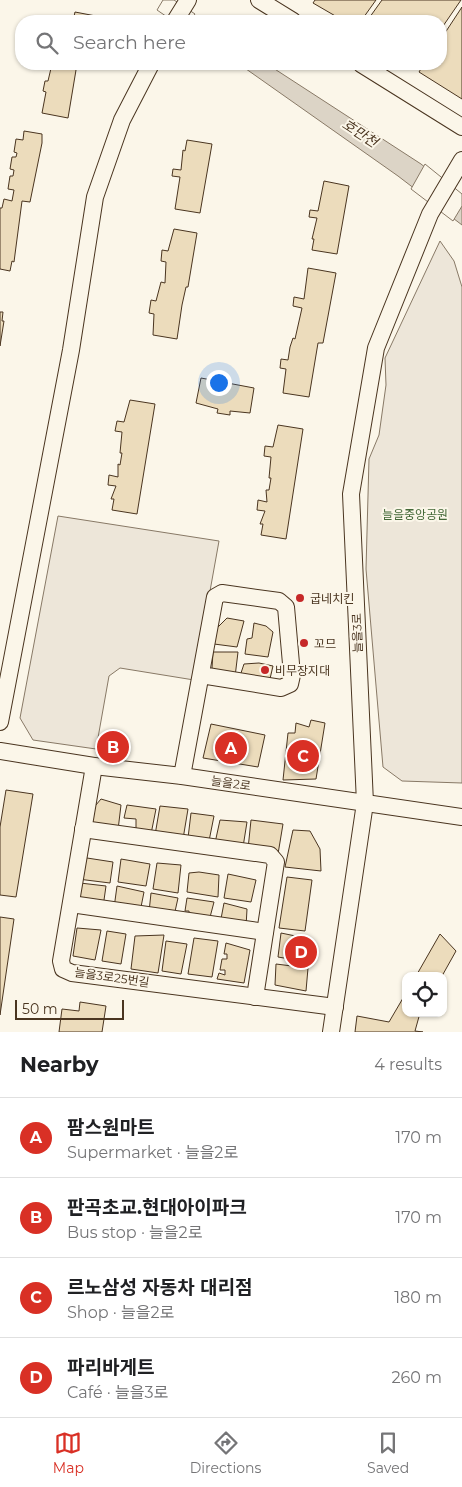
<!DOCTYPE html>
<html lang="en">
<head>
<meta charset="utf-8">
<style>
  :root { --surface:#fff; --page:#f6f6f6; --text:#202124; --muted:#757577; --line:#e0e0e0; --accent:#d93025 }
  body { margin:0; font-family:Montserrat,"Noto Sans KR",sans-serif; background:var(--page); color:var(--text) }
  .controls { position:absolute; right:15px; bottom:15px; display:grid; overflow:hidden; border-radius:10px; box-shadow:0 1px 4px #0004 }
  .controls button { width:45px; height:45px; display:grid; place-items:center; padding:0; border:0; border-bottom:1px solid var(--line); background:var(--surface); color:var(--text); font:25px sans-serif }
  .scale { position:absolute; left:15px; bottom:12px; width:109px; box-sizing:border-box; padding-left:5px; border:2px solid #4a3520; border-top:0; font-size:14px; line-height:18px; white-space:nowrap; color:#4a3520; -webkit-text-stroke:4px #fbf6e9; paint-order:stroke }
  .you { position:absolute; left:218px; top:382px; width:18px; height:18px; margin:-12px; border:4px solid #fff; border-radius:50%; background:#1a73e8; box-shadow:0 0 0 8px #1a73e833 }
  .badge { display:grid; place-items:center; width:32px; height:32px; border-radius:50%; background:var(--accent); color:#fff; font-size:16px; font-weight:700 }
  .pin { position:absolute; translate:-50% -50%; border:2px solid #fff; box-shadow:0 1px 5px #0006 }
  .list { margin:0; padding:0; list-style:none }
  h2 { display:flex; justify-content:space-between; align-items:center; height:65px; margin:0; padding:0 20px; font-size:21px }
  h2 small { font-size:16px; font-weight:400; color:var(--muted) }
  .list li { display:grid; grid-template-columns:32px 1fr auto; gap:15px; align-items:center; box-sizing:border-box; height:80px; padding:0 20px; border-top:1px solid var(--line) }
  .list b { display:block; font-size:19px; white-space:nowrap }
  .list p { margin:0; font-size:16px; white-space:nowrap; color:var(--muted) }
  .list em { font-size:16px; font-style:normal; color:var(--muted) }
  .icon { flex:none; width:28px; height:28px; fill:none; stroke:currentColor; stroke-width:2; stroke-linecap:round; stroke-linejoin:round }
  .map { position:relative; flex:none; width:462px; height:1032px; overflow:hidden }
  .search { position:absolute; background:var(--surface); box-shadow:0 1px 4px #0004; left:15px; right:15px; top:15px; height:55px; display:flex; align-items:center; gap:12px; box-sizing:border-box; padding:0 18px; border-radius:20px; color:var(--muted); font-size:19px }
  .sheet { height:385px; background:var(--surface) }
  nav { display:flex; justify-content:space-around; align-items:center; box-sizing:border-box; height:70px; border-top:1px solid var(--line); background:var(--surface); font-size:14px; color:var(--muted) }
  nav a { display:grid; justify-items:center; gap:2px }
  nav .on { color:var(--accent) }
  .map>svg:first-child { display:block }
  .green { fill:#ede6d9; stroke:#887966 }
  .water { fill:#dcd4c6; stroke:#887966 }
  .pier { fill:#fbf6e9; stroke:#887966 }
  .building { fill:#ecdcbc; stroke:#4a3520 }
  .lines { fill:none; stroke-linecap:round; stroke-linejoin:round }
  .minor-casing { stroke:#4a3520; stroke-width:18 }
  .minor { stroke:#fbf6e9; stroke-width:16 }
  .poi-dot { fill:#c62828; stroke:#fbf6e9; stroke-width:2 }
  .labels { text-anchor:middle; dominant-baseline:central; stroke-width:4; stroke-linejoin:round; paint-order:stroke }
  .park-label { font-size:12px; fill:#436837; stroke:#fbf6e9 }
  .poi-label { font-size:12px; fill:#4a3520; stroke:#fbf6e9; text-anchor:start }
  .street-label { font-size:12px; fill:#4a3520; stroke:#fbf6e9 }
  .water-label { font-size:14px; font-style:italic; fill:#4a3520; stroke:#fbf6e9 }
</style>
</head>
<body>
<div class="map">
<svg width="462" height="1032" viewBox="0 0 462 1032">
  <rect width="100%" height="100%" fill="#fbf6e9"/>
  <g class="green">
    <path d="M440,241L454,261L462,287V783L402,781L383,767L366,569L369,459L379,435L386,385L385,358Z"/>
    <path d="M58,516L219,541L194,680L120,668L109,676L96,749L33,740L20,718Z"/>
  </g>
  <path class="water" d="M239,64H267L421,164L462,197V225L398,176Z"/>
  <g class="pier">
    <path d="M163,0H174L195,14L190,21H173L157,10Z"/>
    <path d="M425,164L462,194V206L453,221L411,189Z"/>
  </g>
  <g class="building">
    <path d="M315,0H376L361,21H344L313,3Z"/>
    <path d="M382,0H461L441,29V21H367Z"/>
    <path d="M462,7V99L419,72L424,64H441V39Z"/>
    <path d="M75,12L101,17V21H73Z"/>
    <path d="M52,64H93L92,67L77,64L68,118L42,113L46,92L43,91L45,81H48Z"/>
    <path d="M24,131L42,134V143L30,202L22,201L14,262L12,261L10,271L0,269V208H2L4,199L12,201L14,190L8,189L10,176H13L14,170L10,169L12,157H16L17,153L14,152L16,139L23,140Z"/>
    <path d="M187,140L212,144L200,213L175,209L180,177L172,176L173,169L181,170L183,150L185,151Z"/>
    <path d="M324,181L349,186L337,254L312,250L314,239H312L317,218L309,217L310,210L318,211Z"/>
    <path d="M174,229L197,233L188,287H186L182,305L177,339L153,335L154,314L149,313L151,300L156,301L161,282L165,283L166,262L161,261L162,250L168,251Z"/>
    <path d="M308,268L336,273L323,343H318L309,397L283,393L286,369L280,368L281,359L288,360L290,347L293,338L295,339L302,308L293,306L294,297L304,299Z"/>
    <path d="M0,312H3L2,321H4L0,346Z"/>
    <path d="M201,378L254,388L250,413L230,411V415L217,413L218,409L196,403Z"/>
    <path d="M130,400L155,404L137,514L112,510L114,499H111L116,486L108,485L109,475L118,477V464L120,465L122,453H120L122,432L115,431L117,421L124,422Z"/>
    <path d="M278,425L303,429L286,539L261,535L263,524H260L265,511L257,510L258,500L267,502L266,490H269L271,478H269L271,457L264,456L265,446L273,447Z"/>
    <path d="M227,618L244,621L237,647L214,644L216,629Z"/>
    <path d="M254,623L266,626L273,632L268,657L245,654L247,639L252,638Z"/>
    <path d="M213,652H238L235,677L217,676L212,668Z"/>
    <path d="M259,663L273,666L269,683L239,679L244,664Z"/>
    <path d="M311,720L325,723L316,779L283,780L288,733H295L296,723L309,727Z"/>
    <path d="M211,724L265,735L258,767L203,758Z"/>
    <path d="M6,790L33,794L16,897L0,895V827Z"/>
    <path d="M101,799L121,805L118,830L90,826V812Z"/>
    <path d="M127,805L156,809L151,834L136,832V819L124,818Z"/>
    <path d="M160,806L188,809L183,839L155,835Z"/>
    <path d="M191,813L214,816L209,841L188,838Z"/>
    <path d="M220,820L247,822L243,847L215,843Z"/>
    <path d="M251,820L283,824L278,854L248,849Z"/>
    <path d="M293,830L310,831L320,849L321,871L285,867Z"/>
    <path d="M87,858L113,862L110,883L78,879L81,863Z"/>
    <path d="M121,859L150,864L146,886L118,882Z"/>
    <path d="M157,863L181,865L178,893L153,889Z"/>
    <path d="M199,872L219,875L218,897L187,892L189,873Z"/>
    <path d="M228,874L256,880L251,902L224,898Z"/>
    <path d="M287,877L312,880L305,931L279,928Z"/>
    <path d="M80,883L106,886L103,907L84,904L79,896Z"/>
    <path d="M117,886L144,892L140,912L114,908Z"/>
    <path d="M151,893L178,898L174,916L149,912Z"/>
    <path d="M187,898L214,902L209,921L189,919V911H185Z"/>
    <path d="M224,903L247,909L246,927L220,924Z"/>
    <path d="M0,917L14,919L0,1015Z"/>
    <path d="M77,928L101,930L95,960L73,956Z"/>
    <path d="M107,931L126,934L121,964L102,961Z"/>
    <path d="M281,933L310,939L313,963L278,957Z"/>
    <path d="M440,934L456,951L442,976H416Z"/>
    <path d="M164,935L158,973L131,969L135,936Z"/>
    <path d="M194,938L218,941L212,977L188,974Z"/>
    <path d="M166,941L187,944L181,974L162,971Z"/>
    <path d="M226,943L250,950L244,983L217,979L219,973L225,975V970H220L222,959H227V954H224Z"/>
    <path d="M276,964L308,968L306,991L275,985Z"/>
    <path d="M406,993V1013H420L415,1031L423,1032H355L357,1016L389,1022Z"/>
    <path d="M80,1002L106,1006L102,1032H59L62,1009L79,1011Z"/>
  </g>
  <g class="lines">
    <g class="minor-casing">
      <g id="minor">
        <path d="M259,0L293,21"/>
        <path d="M175,21L188,0"/>
        <path d="M361,64L462,127"/>
        <path d="M0,722L71,350L95,197L122,120L151,64"/>
        <path d="M0,751L94,766L182,776L462,817"/>
        <path d="M94,766L61,961L63,969L72,973L335,1007"/>
        <path d="M182,776L215,597L222,593L279,601L286,607L292,675L290,684L281,688L201,675"/>
        <path d="M83,829L270,855L276,862L255,997"/>
        <path d="M71,904L265,932"/>
        <path d="M331,1032L365,803L351,494L376,348L430,214L462,160"/>
      </g>
    </g>
    <use href="#minor" class="minor"/>
  </g>
  <g class="poi-dot">
    <circle cx="300" cy="598" r="5"/>
    <circle cx="304" cy="643" r="5"/>
    <circle cx="265" cy="670" r="5"/>
  </g>
  <g class="labels">
    <g class="park-label">
      <text x="415" y="514">늘을중앙공원</text>
    </g>
    <g class="poi-label">
      <text x="310" y="598">굽네치킨</text>
      <text x="314" y="643">꼬므</text>
      <text x="275" y="670">비무장지대</text>
    </g>
    <g class="street-label">
      <text transform="translate(357 633) rotate(-92)">늘을3로</text>
      <text transform="translate(231 783) rotate(8)">늘을2로</text>
      <text transform="translate(112 977) rotate(8)">늘을3로25번길</text>
    </g>
    <g class="water-label">
      <text transform="translate(360 133) rotate(33)">호만천</text>
    </g>
  </g>
</svg>
<div class="controls">
<button><svg class="icon" aria-label="locate" viewBox="0 0 24 24"><circle cx="12" cy="12" r="6"/><path d="M12 2v4M12 18v4M2 12h4M18 12h4"/></svg></button>
</div>
<div class="scale">50 m</div>
<div class="you"></div>
<div class="pin badge" style="left:231px;top:748px">A</div>
<div class="pin badge" style="left:113px;top:747px">B</div>
<div class="pin badge" style="left:303px;top:756px">C</div>
<div class="pin badge" style="left:301px;top:952px">D</div>
<div class="search"><svg class="icon" aria-label="search" viewBox="0 0 24 24"><circle cx="10" cy="10" r="6"/><path d="M15 15l6 6"/></svg>Search here</div>
</div>
<section class="sheet">
<h2>Nearby<small>4 results</small></h2>
<ul class="list">
<li><span class="badge">A</span><div><b>팜스원마트</b><p>Supermarket · 늘을2로</p></div><em>170 m</em></li>
<li><span class="badge">B</span><div><b>판곡초교.현대아이파크</b><p>Bus stop · 늘을2로</p></div><em>170 m</em></li>
<li><span class="badge">C</span><div><b>르노삼성 자동차 대리점</b><p>Shop · 늘을2로</p></div><em>180 m</em></li>
<li><span class="badge">D</span><div><b>파리바게트</b><p>Café · 늘을3로</p></div><em>260 m</em></li>
</ul>
</section>
<nav>
<a class="on"><svg class="icon" aria-label="map" viewBox="0 0 24 24"><path d="M3 6l6-2 6 2 6-2v14l-6 2-6-2-6 2zM9 4v14M15 6v14"/></svg>Map</a>
<a><svg class="icon" aria-label="directions" viewBox="0 0 24 24"><path d="M12 3l9 9-9 9-9-9zM9 14v-3h6M13 9l2 2-2 2"/></svg>Directions</a>
<a><svg class="icon" aria-label="saved" viewBox="0 0 24 24"><path d="M7 4h10v16l-5-4-5 4z"/></svg>Saved</a>
</nav>
</body>
</html>
